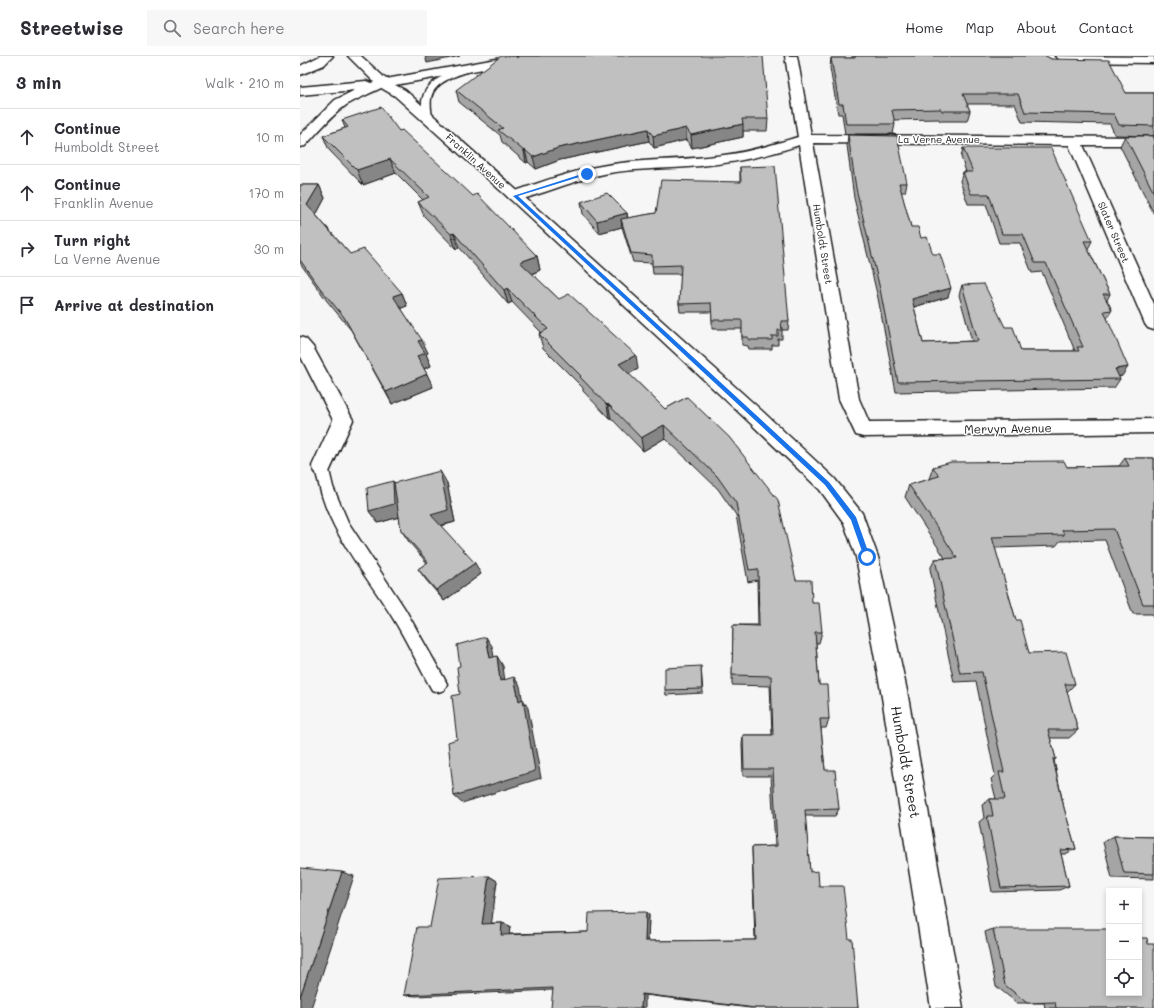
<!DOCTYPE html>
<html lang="en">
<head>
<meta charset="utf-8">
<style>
  :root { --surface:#fff; --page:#f7f7f7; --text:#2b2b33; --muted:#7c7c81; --line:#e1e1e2 }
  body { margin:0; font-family:Mali,sans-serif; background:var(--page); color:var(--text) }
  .controls { position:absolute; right:12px; bottom:12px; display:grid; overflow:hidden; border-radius:0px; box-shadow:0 2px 6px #0003 }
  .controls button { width:36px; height:36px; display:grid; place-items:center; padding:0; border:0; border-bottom:1px solid var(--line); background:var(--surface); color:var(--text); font:20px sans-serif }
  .stop { position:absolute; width:12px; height:12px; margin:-9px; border:3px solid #1a73e8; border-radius:50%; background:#fff }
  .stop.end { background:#1a73e8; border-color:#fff; box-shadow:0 1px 4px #0008 }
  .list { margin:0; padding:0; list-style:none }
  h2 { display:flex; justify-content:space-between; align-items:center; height:52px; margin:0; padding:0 16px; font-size:17px }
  h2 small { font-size:13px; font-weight:400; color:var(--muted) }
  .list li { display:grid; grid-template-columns:26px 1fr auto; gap:12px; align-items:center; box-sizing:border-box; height:56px; padding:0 16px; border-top:1px solid var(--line) }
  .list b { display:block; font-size:15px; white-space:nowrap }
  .list p { margin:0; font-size:13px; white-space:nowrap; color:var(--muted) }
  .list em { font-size:13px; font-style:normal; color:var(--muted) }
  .icon { flex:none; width:22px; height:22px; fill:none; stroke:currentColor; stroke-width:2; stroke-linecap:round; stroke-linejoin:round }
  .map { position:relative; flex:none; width:854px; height:952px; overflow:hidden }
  header { display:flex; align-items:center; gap:24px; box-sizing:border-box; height:56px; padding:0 20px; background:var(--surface); border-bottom:1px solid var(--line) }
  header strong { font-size:19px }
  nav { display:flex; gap:22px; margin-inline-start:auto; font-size:14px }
  .search { width:280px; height:36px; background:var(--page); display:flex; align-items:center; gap:10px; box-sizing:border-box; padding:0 14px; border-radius:0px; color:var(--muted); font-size:15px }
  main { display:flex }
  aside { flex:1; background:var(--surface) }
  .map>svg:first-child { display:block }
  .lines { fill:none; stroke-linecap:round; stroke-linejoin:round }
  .lane-casing { stroke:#1c1c1c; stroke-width:3 }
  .street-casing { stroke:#1c1c1c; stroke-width:3 }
  .secondary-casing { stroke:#1c1c1c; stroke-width:3 }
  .lane { fill:#fff; fill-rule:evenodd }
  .street { fill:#fff; fill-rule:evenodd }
  .secondary { fill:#fff; fill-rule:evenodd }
  .wall { fill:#a5a5a5; stroke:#1c1c1c }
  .shaded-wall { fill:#868686; stroke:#1c1c1c }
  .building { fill:#c0c0c0; stroke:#1c1c1c }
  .route { fill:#1a73e8 }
  .labels { text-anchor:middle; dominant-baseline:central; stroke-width:3; stroke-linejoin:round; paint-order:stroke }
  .far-street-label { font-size:10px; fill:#1c1c1c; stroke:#fff }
  .street-label { font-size:12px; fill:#1c1c1c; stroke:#fff }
  .near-street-label { font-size:14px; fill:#1c1c1c; stroke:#fff }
</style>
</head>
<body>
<header>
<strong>Streetwise</strong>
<div class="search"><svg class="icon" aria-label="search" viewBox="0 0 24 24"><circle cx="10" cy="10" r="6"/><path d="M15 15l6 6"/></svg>Search here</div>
<nav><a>Home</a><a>Map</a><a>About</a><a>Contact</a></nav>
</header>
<main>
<aside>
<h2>3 min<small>Walk · 210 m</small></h2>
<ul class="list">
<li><svg class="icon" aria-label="ahead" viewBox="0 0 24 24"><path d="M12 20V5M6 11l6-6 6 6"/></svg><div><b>Continue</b><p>Humboldt Street</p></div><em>10 m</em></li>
<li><svg class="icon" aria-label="ahead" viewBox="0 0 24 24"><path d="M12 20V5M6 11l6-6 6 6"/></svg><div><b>Continue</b><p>Franklin Avenue</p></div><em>170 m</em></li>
<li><svg class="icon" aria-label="right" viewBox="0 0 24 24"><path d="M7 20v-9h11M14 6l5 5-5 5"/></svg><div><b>Turn right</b><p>La Verne Avenue</p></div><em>30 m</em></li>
<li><svg class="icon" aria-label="arrive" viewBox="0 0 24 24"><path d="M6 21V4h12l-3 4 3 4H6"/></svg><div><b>Arrive at destination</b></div></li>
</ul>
</aside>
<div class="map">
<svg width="854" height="952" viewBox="0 0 854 952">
  <rect width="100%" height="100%" fill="#f6f6f6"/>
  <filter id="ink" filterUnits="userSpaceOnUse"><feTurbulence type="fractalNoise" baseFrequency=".025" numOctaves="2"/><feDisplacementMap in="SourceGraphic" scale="8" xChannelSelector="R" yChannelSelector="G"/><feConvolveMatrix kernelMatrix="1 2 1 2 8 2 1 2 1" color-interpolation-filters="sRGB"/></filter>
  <g filter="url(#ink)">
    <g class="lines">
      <g class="lane-casing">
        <g id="lane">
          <path d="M755,0L854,1V7L763,6Z"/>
          <path d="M171,9L174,10L175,12L174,14C160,18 134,25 131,42C130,48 131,55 132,61L130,63H124C122,59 122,55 122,51C120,25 151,15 171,9Z"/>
          <path d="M22,405L27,406L33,431L48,466L105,553L144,622L147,628L144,634L138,636L132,634C119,611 108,587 94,564C67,519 28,476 18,424C16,417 14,412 17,406Z"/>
        </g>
      </g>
      <g class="street-casing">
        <g id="street">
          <path d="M20,0H33L24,9L0,19V10Z"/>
          <path d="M485,0H497L511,79L854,81V89H783L854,248V274L848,272L845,268L769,89L513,87L559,343L569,366L854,363V377L563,381L556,379L539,343L499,89C467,100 434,107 400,110C370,113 339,112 309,117C276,123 247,137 215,145L210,143L207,140L210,137C246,124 283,111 321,107C355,103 390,104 424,99C449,96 474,88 498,81Z"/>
          <path d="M83,23L88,24L89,27C86,31 53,44 45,50C31,60 17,77 5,90L0,91V79L35,44L55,34L0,39V31L66,25L71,27Z"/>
          <path d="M0,281L6,283L13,291L53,364L29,416L22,418L15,416L12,410L33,364L0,299Z"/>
        </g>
      </g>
      <g class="secondary-casing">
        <path id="secondary" d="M48,0H61L86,23L213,0H239L237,3L233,4L95,29L105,34L461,354L534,422L562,457L578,501L607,635L663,952H631L581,635L556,501L544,467L520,434L447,364L210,143L95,40L78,30Z"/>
      </g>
      <use href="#lane" class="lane"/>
      <use href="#street" class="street"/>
      <use href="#secondary" class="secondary"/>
    </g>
    <g class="wall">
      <path d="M552,0H746L751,3L826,37H854V80L815,79L810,68L722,66L715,48H667L670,55L667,65H640L639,63L594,64L595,68L593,78H545L542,58H538L530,12L531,2H552Z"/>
      <path d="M217,2L468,63L467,75H443V81L392,92L386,84L354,92L349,85L260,104L236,113L228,106L226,107L202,86L200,79L159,46L156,34Z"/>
      <path d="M42,64L99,75L237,200L240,214L232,218L259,243L338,313L329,318L365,353L387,341L496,524L512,547L522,576L519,587H516L519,629L529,663L526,672H521L525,714L539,753L535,760H505L510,816L519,830L549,883L558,952H450L345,939L253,934L116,940L104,939L130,871L189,820L197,825L191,867H202L210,870L209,878L288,876L349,859L348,885L455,884L452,796V791L475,790L471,720H443L442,688L443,679H472L470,630L432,629L433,569H458L457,524L448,526L436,459L418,433L365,382L343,395L311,362H309L283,335V332L243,292L239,278L241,276L212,246L208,248L159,191L156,193L124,160L118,146L123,144L96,117L63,129L29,94L23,80L45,72Z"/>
      <path d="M548,79L607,127L605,136H601L611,171L621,182L648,241L614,251L623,287L672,285L659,239L662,229L705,271L721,295H775L742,216L732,217L720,187H699L686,148H668L660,125L663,116H666L661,101L663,92L792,185L788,193L810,238L807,244L812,254L807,262L822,320L819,321L820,323L814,332L596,336L578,242L554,142L547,89Z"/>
      <path d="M825,80H854V158L820,90Z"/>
      <path d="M440,111L489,265L488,274H482V283H478V289H472V293H449L448,290L442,289V273H412V256H380L379,248L381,218H353L352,207L333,206L322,171L299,177L283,158L281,146L327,157L328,162L356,157L440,126Z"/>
      <path d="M0,129H19L25,142L16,159L50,198L102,237L107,250L101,252L128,297L126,298L131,310L124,313L133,331L92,348L51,274L27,245L0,207Z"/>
      <path d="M825,402H854V563L852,558H833L805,484L760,485L756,490L695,492L716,564L729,597L775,628L767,636L778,674L769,682H750L756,703L754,704L764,752L776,793L765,798H761L769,830L759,834L692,836L679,766L684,762L682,749L690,743H696L691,723L695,719L676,625L654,626L630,513L635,503L645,502L605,441L609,429L629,423L633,411H767L819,410Z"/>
      <path d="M93,425L95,427H147L155,466L141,470L181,518L144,545L126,524L118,513L127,507L109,486L101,474L99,461L78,467L69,455Z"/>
      <path d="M401,610L403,637L366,639L365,634Z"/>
      <path d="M814,780L854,781V823L812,822L803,786Z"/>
      <path d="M693,873L809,937L848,888L854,952H745L744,947H717L696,930L685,876Z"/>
    </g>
    <g class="shaded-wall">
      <path d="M125,0H160L127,7Z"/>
      <path d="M443,68V81L392,92L391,79Z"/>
      <path d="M386,72V84L354,92L353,80Z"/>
      <path d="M348,73L349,85L260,104L236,113L233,101L258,92Z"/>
      <path d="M225,94L228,106L226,107L224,95Z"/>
      <path d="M90,103L96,117L63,129L57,114Z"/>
      <path d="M19,129L25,142L14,163L7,149Z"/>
      <path d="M327,157L328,169L321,163L322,171L299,177L297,165Z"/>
      <path d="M154,177L159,191L156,193L151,178Z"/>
      <path d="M237,200L240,214L224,221L220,206Z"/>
      <path d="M207,232L212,246L208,248L204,234Z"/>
      <path d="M651,232L648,241L610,252L612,243Z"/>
      <path d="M102,237L107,250L99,253L93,240Z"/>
      <path d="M122,284L128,297L126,298L131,310L123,313L117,300L118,285Z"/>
      <path d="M336,299L338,313L321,322L319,308Z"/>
      <path d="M828,311L822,320L810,322L815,313Z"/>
      <path d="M127,318L133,331L92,348L86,336Z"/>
      <path d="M308,348L311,362H309L307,349Z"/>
      <path d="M364,369L365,382L343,395L341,382Z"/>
      <path d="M140,415L147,427L155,466L138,470L131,459Z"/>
      <path d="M93,425L101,437L102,460L78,467L69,455Z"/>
      <path d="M175,507L181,518L144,545L136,534Z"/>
      <path d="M186,581L192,590L196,611L190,602Z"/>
      <path d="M197,600L203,610L206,634L200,625Z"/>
      <path d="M214,621L220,630L224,653L219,645Z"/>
      <path d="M223,643L228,652L241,722L162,747L154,740Z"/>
      <path d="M42,816L54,820L11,952H0V941Z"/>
      <path d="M189,820L197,825L191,871L182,868Z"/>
      <path d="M346,856L349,859L348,887L345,885Z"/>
      <path d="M202,867L210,870L209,882L201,879Z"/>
      <path d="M342,938L345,939V952H341Z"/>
    </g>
    <g class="building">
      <path d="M201,0H216L217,2L218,0H463L468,63H442L443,68L391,79L386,72L353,80L348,73L258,92L233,101L225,94L224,95L198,74L203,72L156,34Z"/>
      <path d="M555,0H746L751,3L809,4L826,37H854V70L819,69L814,58L725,56L718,38H663L670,55H642L641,53L592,54L595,68H546L543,48H539L531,2H555Z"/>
      <path d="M81,51L99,75L102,74L173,140L177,138L237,200L220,206L259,243L269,238L336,299L319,308L365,353L387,341L429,381L478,444L496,524H511L512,547H519L522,576H515L519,629H527L529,663H520L525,714H535L539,753L505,754L510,816L518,815L519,830H543L549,883H552L558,952H455L342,938L341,952H251L253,932L104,939L117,871H130L139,822L189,820L182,868L202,867L201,879L288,876L289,857L346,856L345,885L456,884L452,791L477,790L473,713H444L443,679H473L471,620L432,619L433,569L459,570L458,513L449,514L436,447L417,420L364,369L341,382L308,348L307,349L280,321L281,320L239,278L248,273L207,232L204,234L154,177L151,178L118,146L129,141L90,103L57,114L23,80L48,71L42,64Z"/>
      <path d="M548,79L597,80L607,127H599L611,171H618L621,182L627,181L633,198H640L651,232L612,243L623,287L678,285L662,229L684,228L705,271H713L721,295H779L777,291H783L746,207H735L723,178H702L689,138H671L663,116H673L663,92H751L792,185H784L810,238H803L812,254L804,255L828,311L815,313L820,323L598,326L580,233L556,132Z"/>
      <path d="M825,80H854V137Z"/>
      <path d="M475,110L489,265H481L482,274H478V280H472V284H450L448,281H442V264H412L411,247L379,248L381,209L352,210V199L331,197L321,163L356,157L361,124L441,126L440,111Z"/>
      <path d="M0,129H19L7,149L50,198L64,193L102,237L93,240L122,284L118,285L125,297L117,300L127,318L86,336L44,261L20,232L0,204Z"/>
      <path d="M307,137L327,157L297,165L281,146Z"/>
      <path d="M825,402H854V548H843L814,473L762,474L764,479L692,481L716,564H720L729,597L766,596L775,628H765L778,674H748L756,703H753L764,752L776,793L760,794L769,830L701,832L687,760H693L690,743H705L699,716H704L682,616L660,617L635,503L657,502L609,429L639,420L633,411L651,406L764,405L767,411L829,410Z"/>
      <path d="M140,415L148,454L131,459L175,507L136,534L118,513L128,506L101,474L94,427Z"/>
      <path d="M93,425L94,448L69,455L67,432Z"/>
      <path d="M186,581L190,602L197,600L200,625L214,621L219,645L223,643L235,715L154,740L148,686L157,683L152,640L160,638L157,611L160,610L157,589Z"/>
      <path d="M401,610L402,633L365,634V612Z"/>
      <path d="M814,780L854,781V818L824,817Z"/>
      <path d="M0,812L42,816L0,941Z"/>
      <path d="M693,873H809V937H839V882H847L848,888H854V952H756L755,946L727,947L705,929Z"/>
    </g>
  </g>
  <path class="route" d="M285,117L289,118L218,140L529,426L556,461L570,501L569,503L567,504L564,501L551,464L525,429L213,140Z"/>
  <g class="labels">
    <g class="far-street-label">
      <text x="639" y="83">La Verne Avenue</text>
      <text transform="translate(176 105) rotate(42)">Franklin Avenue</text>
      <text transform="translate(814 176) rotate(67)">Slater Street</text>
      <text transform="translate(523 188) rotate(81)">Humboldt Street</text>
    </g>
    <g class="street-label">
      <text transform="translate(708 372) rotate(-1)">Mervyn Avenue</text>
    </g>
    <g class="near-street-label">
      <text transform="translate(606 706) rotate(80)">Humboldt Street</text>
    </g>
  </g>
</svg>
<div class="controls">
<button>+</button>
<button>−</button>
<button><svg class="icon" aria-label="locate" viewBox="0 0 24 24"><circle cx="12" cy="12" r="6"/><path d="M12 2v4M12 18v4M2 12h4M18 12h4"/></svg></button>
</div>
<div class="stop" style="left:567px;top:501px"></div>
<div class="stop end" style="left:287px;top:118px"></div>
</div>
</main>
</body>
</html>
